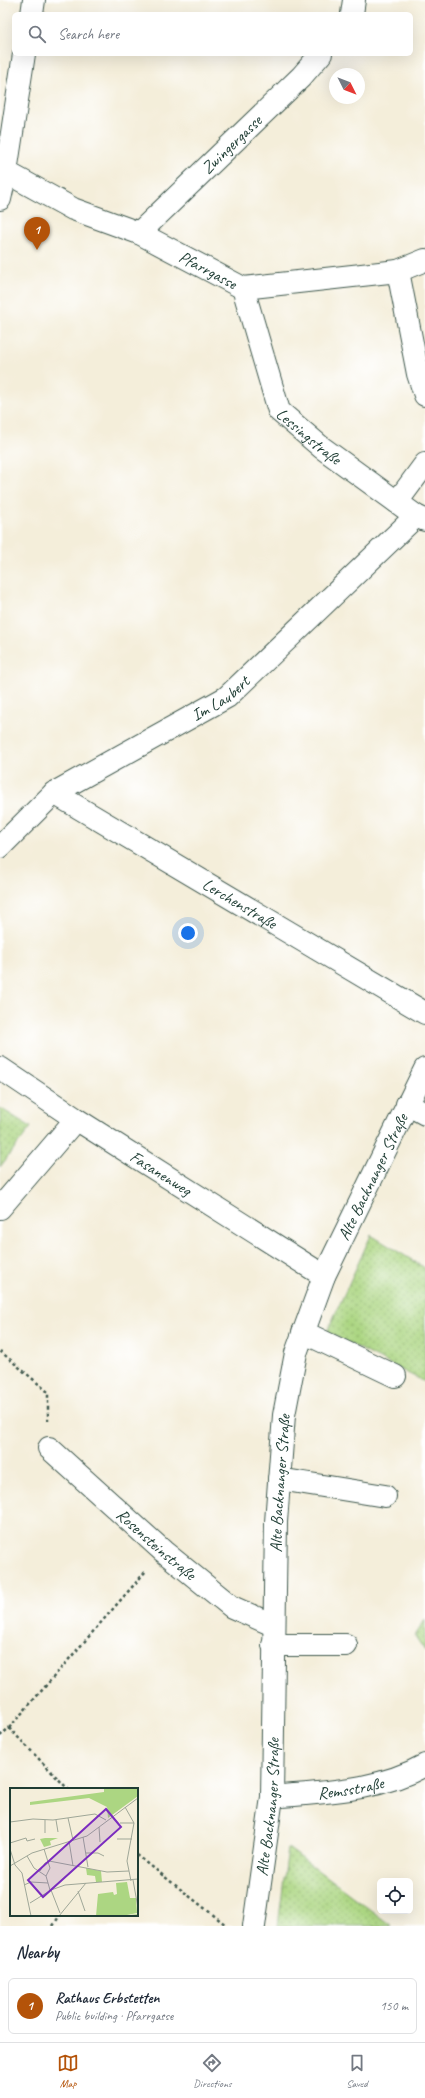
<!DOCTYPE html>
<html lang="en">
<head>
<meta charset="utf-8">
<style>
  :root { --surface:#fff; --page:#f2f2f3; --text:#1f2937; --muted:#747a83; --line:#e0e1e3; --accent:#b45309 }
  body { margin:0; font-family:Caveat,sans-serif; background:var(--page); color:var(--text) }
  .controls { position:absolute; right:12px; bottom:12px; display:grid; overflow:hidden; border-radius:6px; box-shadow:0 4px 16px #0002 }
  .controls button { width:36px; height:36px; display:grid; place-items:center; padding:0; border:0; border-bottom:1px solid var(--line); background:var(--surface); color:var(--text); font:20px sans-serif }
  .compass { position:absolute; left:329px; top:68px; width:36px; height:36px; border-radius:50%; background:var(--surface); box-shadow:0 4px 16px #0002; rotate:132deg }
  .you { position:absolute; left:188px; top:933px; width:14px; height:14px; margin:-10px; border:3px solid #fff; border-radius:50%; background:#1a73e8; box-shadow:0 0 0 6px #1a73e833 }
  .badge { display:grid; place-items:center; width:26px; height:26px; border-radius:50%; background:var(--accent); color:#fff; font-size:13px; font-weight:700 }
  .pin { position:absolute; translate:-50% -33px; filter:drop-shadow(0 1px 2px #0008) }
  .pin::after { content:''; position:absolute; top:21px; width:14px; height:12px; background:inherit; clip-path:polygon(0 0,100% 0,50% 100%) }
  .list { margin:0; padding:0; list-style:none }
  h2 { display:flex; justify-content:space-between; align-items:center; height:52px; margin:0; padding:0 16px; font-size:17px }
  h2 small { font-size:13px; font-weight:400; color:var(--muted) }
  .list li { display:grid; grid-template-columns:26px 1fr auto; gap:12px; align-items:center; box-sizing:border-box; height:56px; margin:0 8px 8px; padding:0 8px; border:1px solid var(--line); border-radius:6px }
  .list b { display:block; font-size:15px; white-space:nowrap }
  .list p { margin:0; font-size:13px; white-space:nowrap; color:var(--muted) }
  .list em { font-size:13px; font-style:normal; color:var(--muted) }
  .icon { flex:none; width:22px; height:22px; fill:none; stroke:currentColor; stroke-width:2; stroke-linecap:round; stroke-linejoin:round }
  .map { position:relative; flex:none; width:425px; height:1926px; overflow:hidden }
  .search { position:absolute; background:var(--surface); box-shadow:0 4px 16px #0002; left:12px; right:12px; top:12px; height:44px; display:flex; align-items:center; gap:10px; box-sizing:border-box; padding:0 14px; border-radius:6px; color:var(--muted); font-size:15px }
  .sheet { height:116px; background:var(--surface) }
  nav { display:flex; justify-content:space-around; align-items:center; box-sizing:border-box; height:56px; border-top:1px solid var(--line); background:var(--surface); font-size:11px; color:var(--muted) }
  nav a { display:grid; justify-items:center; gap:2px }
  nav .on { color:var(--accent) }
  .map>svg:first-child { display:block }
  .grass { fill:url(#grass-dots); stroke:#668a5b }
  .lines { fill:none; stroke-linecap:round; stroke-linejoin:round }
  .minor-casing { stroke:#3f584d; stroke-width:24 }
  .path { stroke:#3f584d; stroke-width:2.5; stroke-dasharray:3 3; stroke-linecap:butt }
  .minor { stroke:#fff; stroke-width:22 }
  .labels { text-anchor:middle; dominant-baseline:central; stroke-width:3; stroke-linejoin:round; paint-order:stroke }
  .street-label { font-size:17px; fill:#1f3d34; stroke:#fff }
  .inset-road { fill:none; stroke:#9fa798; stroke-width:1 }
  .view { fill:#7b2cbf; fill-opacity:0.15; stroke:#7b2cbf; stroke-width:2 }
  .inset-edge { fill:none; stroke:#1f3d34; stroke-width:2 }
</style>
</head>
<body>
<div class="map">
<svg width="425" height="1926" viewBox="0 0 425 1926">
  <defs>
    <pattern id="grass-dots" width="8" height="8" patternUnits="userSpaceOnUse"><rect width="8" height="8" fill="#acd682"/><path d="M2 2h.1M6 6h.1" fill="none" stroke="#8baf6b" stroke-width="1.8" stroke-linecap="round"/></pattern>
  </defs>
  <rect width="100%" height="100%" fill="#fff"/>
  <filter id="ink" filterUnits="userSpaceOnUse"><feTurbulence type="fractalNoise" baseFrequency=".025" numOctaves="2"/><feDisplacementMap in="SourceGraphic" scale="8" xChannelSelector="R" yChannelSelector="G"/><feConvolveMatrix kernelMatrix="1 2 1 2 8 2 1 2 1" color-interpolation-filters="sRGB"/></filter>
  <filter id="wash" filterUnits="userSpaceOnUse"><feTurbulence type="fractalNoise" baseFrequency=".012" numOctaves="4" result="noise"/><feDisplacementMap in="SourceGraphic" scale="16" xChannelSelector="R" yChannelSelector="G"/><feGaussianBlur stdDeviation="0.9" result="paint"/><feColorMatrix in="noise" values="0 0 0 0 0 0 0 0 0 0 0 0 0 0 0 0 0 1.4 0 .05"/><feComposite in="paint" operator="in"/></filter>
  <g filter="url(#wash)">
    <rect width="100%" height="100%" fill="#f4eeda"/>
    <g class="grass">
      <path d="M0,1108L31,1127L0,1167Z"/>
      <path d="M371,1235L425,1268V1382L327,1332Z"/>
      <path d="M425,1620V1651L415,1636Z"/>
      <path d="M288,1848L392,1926H278Z"/>
    </g>
  </g>
  <g filter="url(#ink)">
    <g class="lines">
      <g class="minor-casing">
        <g id="minor">
          <path d="M32,14L34,0"/>
          <path d="M352,14L354,0"/>
          <path id="s1" d="M6,172L73,209L139,233L243,288L398,271L425,260"/>
          <path d="M0,199L6,172L24,54"/>
          <path id="s2" d="M139,233L301,77L321,54"/>
          <path d="M398,271L418,374L425,395"/>
          <path id="s3" d="M243,288L279,411L321,447L416,516L425,520"/>
          <path d="M397,502L425,464"/>
          <path id="s4" d="M54,793L425,1013"/>
          <path id="s5" d="M0,847L54,793L227,697L416,516"/>
          <path id="s6" d="M0,1068L76,1119L324,1276"/>
          <path d="M407,1104L425,1114"/>
          <path d="M0,1208L76,1119"/>
          <path d="M303,1332L395,1376"/>
          <path id="s7" d="M49,1448L163,1551L232,1607L273,1625"/>
          <path d="M279,1479L385,1496"/>
          <path d="M273,1645H346"/>
          <path id="s8" d="M272,1797C324,1792 379,1791 425,1765"/>
          <path id="s9" d="M254,1926L272,1797L276,1522L284,1415L296,1353L324,1276L425,1069"/>
        </g>
      </g>
      <g class="path">
        <path d="M0,1351L48,1392V1421"/>
        <path d="M9,1728L146,1571"/>
        <path d="M0,1736L9,1728L68,1789"/>
        <path d="M137,1855L226,1925"/>
        <path d="M53,1926L60,1915"/>
      </g>
      <use href="#minor" class="minor"/>
    </g>
  </g>
  <g class="labels">
    <g class="street-label">
      <text stroke="none"><textPath href="#s2" startOffset="128">Zwingergasse</textPath></text>
      <text stroke="none"><textPath href="#s1" startOffset="225">Pfarrgasse</textPath></text>
      <text stroke="none"><textPath href="#s3" startOffset="167">Lessingstraße</textPath></text>
      <text stroke="none"><textPath href="#s5" startOffset="268">Im Laubert</textPath></text>
      <text stroke="none"><textPath href="#s4" startOffset="216">Lerchenstraße</textPath></text>
      <text stroke="none"><textPath href="#s6" startOffset="192">Fasanenweg</textPath></text>
      <text stroke="none"><textPath href="#s9" startOffset="768">Alte Backnanger Straße</textPath></text>
      <text stroke="none"><textPath href="#s9" startOffset="444">Alte Backnanger Straße</textPath></text>
      <text stroke="none"><textPath href="#s7" startOffset="144">Rosensteinstraße</textPath></text>
      <text stroke="none"><textPath href="#s8" startOffset="79">Remsstraße</textPath></text>
      <text stroke="none"><textPath href="#s9" startOffset="120">Alte Backnanger Straße</textPath></text>
    </g>
  </g>
  <g transform="translate(10 1788)">
    <rect width="128" height="128" fill="#f4eeda"/>
    <path d="M94,0H127L128,8L98,30L97,19L79,10L20,17V14L94,4ZM35,50H48L40,53L41,57L34,59L30,51ZM76,80L91,83L92,94H86L85,88L77,87ZM117,94L120,110H126L127,125L112,128L128,126V128H86L88,106L103,104L104,107L107,106L106,95Z" fill="#acd682"/>
    <path class="inset-road" d="M115,19L124,35L117,73L121,93M58,30L63,52M35,32V45M46,32L48,44M0,34L23,31L43,32L85,26L96,32M110,35H124M89,39L90,54M73,49L78,79M107,51H122M59,53L63,78M0,55L16,50L17,53L25,51M0,61L5,77L12,85L21,128M34,61L40,80L36,88M76,65H88L94,68M17,68L24,80L36,88L40,102M39,73L97,84L119,83M0,78L22,65L77,48L128,10M30,83L35,75L39,74M123,92L128,120M14,97L21,94L38,95M41,102L50,125M68,103L75,123M20,115L41,102L55,97L128,91M49,128L76,95"/>
    <path class="view" d="M96,21L111,39L33,109L18,92Z"/>
    <rect width="128" height="128" class="inset-edge"/>
  </g>
</svg>
<div class="controls">
<button><svg class="icon" aria-label="locate" viewBox="0 0 24 24"><circle cx="12" cy="12" r="6"/><path d="M12 2v4M12 18v4M2 12h4M18 12h4"/></svg></button>
</div>
<svg class="compass" viewBox="-18 -18 36 36"><path d="M0-13l5 13h-10z" fill="#e53935"/><path d="M0 13l5-13h-10z" fill="#747a83"/></svg>
<div class="you"></div>
<div class="pin badge" style="left:37px;top:250px">1</div>
<div class="search"><svg class="icon" aria-label="search" viewBox="0 0 24 24"><circle cx="10" cy="10" r="6"/><path d="M15 15l6 6"/></svg>Search here</div>
</div>
<section class="sheet">
<h2>Nearby<small></small></h2>
<ul class="list">
<li><span class="badge">1</span><div><b>Rathaus Erbstetten</b><p>Public building · Pfarrgasse</p></div><em>150 m</em></li>
</ul>
</section>
<nav>
<a class="on"><svg class="icon" aria-label="map" viewBox="0 0 24 24"><path d="M3 6l6-2 6 2 6-2v14l-6 2-6-2-6 2zM9 4v14M15 6v14"/></svg>Map</a>
<a><svg class="icon" aria-label="directions" viewBox="0 0 24 24"><path d="M12 3l9 9-9 9-9-9zM9 14v-3h6M13 9l2 2-2 2"/></svg>Directions</a>
<a><svg class="icon" aria-label="saved" viewBox="0 0 24 24"><path d="M7 4h10v16l-5-4-5 4z"/></svg>Saved</a>
</nav>
</body>
</html>
